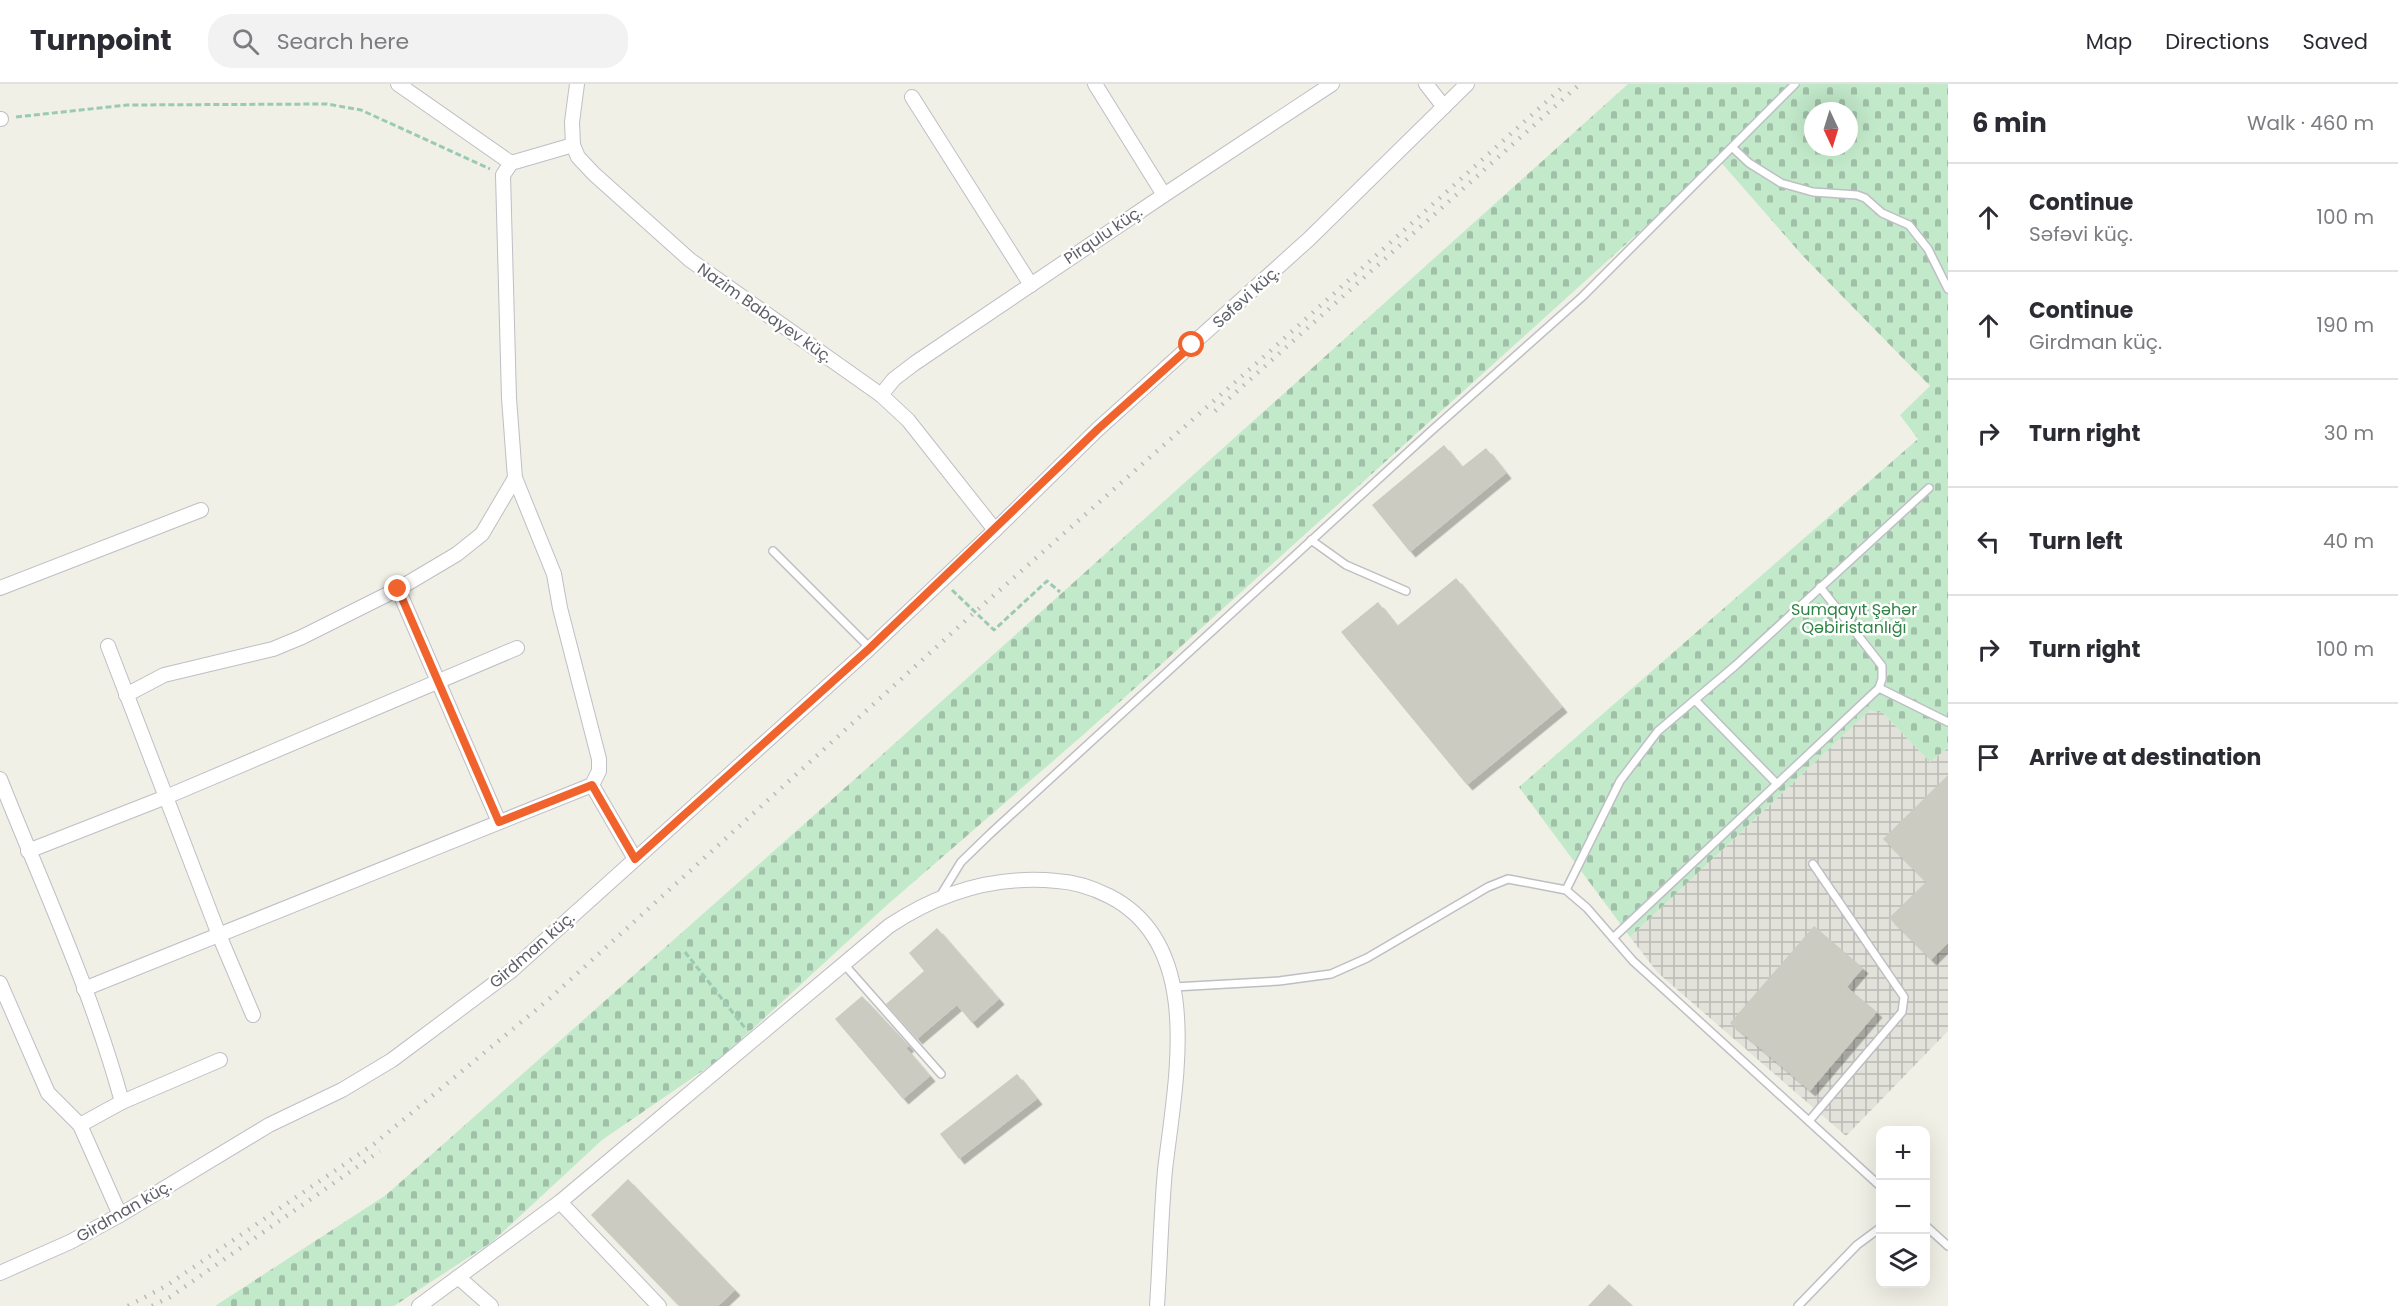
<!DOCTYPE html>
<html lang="en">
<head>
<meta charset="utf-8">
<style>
  :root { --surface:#fff; --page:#f2f2f3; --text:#2b2b33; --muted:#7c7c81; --line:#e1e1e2 }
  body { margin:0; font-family:Poppins,sans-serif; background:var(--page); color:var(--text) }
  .controls { position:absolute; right:18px; bottom:18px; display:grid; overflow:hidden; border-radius:12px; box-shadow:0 6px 24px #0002 }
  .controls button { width:54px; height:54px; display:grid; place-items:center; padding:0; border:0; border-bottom:2px solid var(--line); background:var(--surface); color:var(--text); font:30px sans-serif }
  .compass { position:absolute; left:1804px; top:18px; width:54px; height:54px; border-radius:50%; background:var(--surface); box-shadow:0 6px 24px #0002; rotate:176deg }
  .stop { position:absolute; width:18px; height:18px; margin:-14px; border:4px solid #f1632c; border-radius:50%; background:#fff }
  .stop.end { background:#f1632c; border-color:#fff; box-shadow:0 2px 6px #0008 }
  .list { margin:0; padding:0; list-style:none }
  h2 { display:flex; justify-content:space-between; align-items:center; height:78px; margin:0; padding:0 24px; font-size:26px }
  h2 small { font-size:20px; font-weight:400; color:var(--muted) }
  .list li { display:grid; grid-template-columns:39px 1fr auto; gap:18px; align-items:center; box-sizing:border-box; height:108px; padding:0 24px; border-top:2px solid var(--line) }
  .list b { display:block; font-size:22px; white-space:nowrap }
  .list p { margin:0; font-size:20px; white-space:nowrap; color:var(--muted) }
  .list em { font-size:20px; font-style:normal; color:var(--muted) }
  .icon { flex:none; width:33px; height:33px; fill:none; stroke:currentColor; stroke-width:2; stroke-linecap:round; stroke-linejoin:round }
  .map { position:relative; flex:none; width:1948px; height:1222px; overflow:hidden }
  header { display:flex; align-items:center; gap:36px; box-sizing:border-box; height:84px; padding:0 30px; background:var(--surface); border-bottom:2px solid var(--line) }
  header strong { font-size:28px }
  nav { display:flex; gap:33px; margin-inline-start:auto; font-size:21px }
  .search { width:420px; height:54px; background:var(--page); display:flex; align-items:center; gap:15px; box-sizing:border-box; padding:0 21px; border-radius:24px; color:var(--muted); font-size:22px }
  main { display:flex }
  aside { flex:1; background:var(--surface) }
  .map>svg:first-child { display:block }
  .industrial { fill:url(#industrial-grid) }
  .cemetery { fill:url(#cemetery-stones); fill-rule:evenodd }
  .building { fill:#cccbc2; filter:url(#shadow) }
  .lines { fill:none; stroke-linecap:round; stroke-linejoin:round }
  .service-casing { stroke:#bebec5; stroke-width:10 }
  .minor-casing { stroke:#bebec5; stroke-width:16 }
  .path { stroke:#9bcab2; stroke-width:3; stroke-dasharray:6 3; stroke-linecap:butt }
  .service { stroke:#fff; stroke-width:7 }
  .minor { stroke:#fff; stroke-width:14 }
  .rail { stroke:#b9b9ba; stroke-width:4.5; stroke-dasharray:1.5 8; stroke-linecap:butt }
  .route { stroke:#f1632c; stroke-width:8 }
  .labels { text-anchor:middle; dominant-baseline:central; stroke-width:5; stroke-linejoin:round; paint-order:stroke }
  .street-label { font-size:16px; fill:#5e6067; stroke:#fff }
  .park-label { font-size:16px; fill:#308345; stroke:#fff }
</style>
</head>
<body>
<header>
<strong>Turnpoint</strong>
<div class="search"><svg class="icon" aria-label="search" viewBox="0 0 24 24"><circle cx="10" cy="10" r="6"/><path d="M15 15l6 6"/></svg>Search here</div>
<nav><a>Map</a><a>Directions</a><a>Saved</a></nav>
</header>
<main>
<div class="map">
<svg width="1948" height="1222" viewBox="0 0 1948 1222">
  <defs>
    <pattern id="industrial-grid" width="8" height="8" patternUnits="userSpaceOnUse" patternTransform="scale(1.5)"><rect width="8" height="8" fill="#e2e2da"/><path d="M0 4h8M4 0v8" fill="none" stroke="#babbb5"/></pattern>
    <pattern id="cemetery-stones" width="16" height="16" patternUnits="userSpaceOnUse" patternTransform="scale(1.5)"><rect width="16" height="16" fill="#c2e9ca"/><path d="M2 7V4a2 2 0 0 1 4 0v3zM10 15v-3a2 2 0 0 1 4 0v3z" fill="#a1c0a8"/></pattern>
    <filter id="shadow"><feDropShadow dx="5.5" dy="5.5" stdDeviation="0" flood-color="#0004"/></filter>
  </defs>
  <rect width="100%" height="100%" fill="#f1f0e6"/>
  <path class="industrial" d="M1870,626L1883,629L1930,678L1948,664V947L1846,1052L1658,889L1630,853Z"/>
  <path class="cemetery" d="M1628,0H1948V664L1930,678L1883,629L1870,626L1630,853L1519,703L1918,355L1900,331L1930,302L1802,171L1719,76L1083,651L887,821L720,975L602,1056L492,1158L394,1222H215L386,1111L864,687ZM1813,27H1849V63H1813Z"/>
  <g class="building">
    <path d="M1444,361L1462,383L1486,364L1506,389L1410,468L1372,421Z"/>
    <path d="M1456,494L1562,623L1467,701L1341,548L1378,518L1397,542Z"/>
    <path d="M1948,691V859L1931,876L1889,834L1926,798L1883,755Z"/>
    <path d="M1814,842L1863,884L1847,903L1877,928L1810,1007L1730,939Z"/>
    <path d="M937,844L999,915L972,939L957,921L917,955L886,920L924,887L909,869Z"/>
    <path d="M862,912L909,962L906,964L930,992L903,1015L835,935Z"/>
    <path d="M1017,990L1037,1015L959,1075L940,1050Z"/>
    <path d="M628,1095L735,1206L718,1222H679L591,1131Z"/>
    <path d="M1609,1200L1633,1222H1588Z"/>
  </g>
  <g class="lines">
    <g class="service-casing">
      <g id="service">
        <path d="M1733,64L1749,79L1781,99L1813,108L1857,111L1865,114L1882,129L1909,141L1928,165L1948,205"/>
        <path d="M1311,456L1346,481L1406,507"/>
        <path d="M773,467L870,564"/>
        <path d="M1879,604L1948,638"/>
        <path d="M1695,616L1777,700"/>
        <path d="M1566,806L1620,697L1658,647L1736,581L1929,404"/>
        <path d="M939,814L961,778L991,749L1430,348L1582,213L1795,0"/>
        <path d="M1613,854L1879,604L1882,595V582L1820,503"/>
        <path d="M843,879L941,990"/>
        <path d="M1174,903L1279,897L1331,890L1367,874L1488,803L1508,795L1566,806L1587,824L1633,877L1880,1102"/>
        <path d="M1809,1037L1902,928L1904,913L1813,780"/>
        <path d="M1926,1142L1948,1162"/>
        <path d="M1798,1222L1857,1161L1880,1144"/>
      </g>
    </g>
    <g class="minor-casing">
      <g id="minor">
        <path d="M398,0L511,79"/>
        <path d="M577,0L572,38L573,61L578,73L594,90L690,176L881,311L908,336L995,446"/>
        <path d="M1095,0L1164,111"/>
        <path d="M1426,0L1444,23"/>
        <path d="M912,13L1031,201"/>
        <path d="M0,35H1"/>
        <path d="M881,311L894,295L915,279L1164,111L1332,0"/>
        <path d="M0,504L201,426"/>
        <path d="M398,505L499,738"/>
        <path d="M108,562L219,851L253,931"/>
        <path d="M126,611L164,591L273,565L302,553L398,505L457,470L482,450L515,394"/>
        <path d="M0,695C42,801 92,907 122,1018L80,1041L120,1131"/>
        <path d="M592,701L635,775"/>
        <path d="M28,767L166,713L517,564"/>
        <path d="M0,899L48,1009L80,1041"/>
        <path d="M84,905L592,701L599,687V675L560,524L554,490L515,394L509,314L503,91L511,79L573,61"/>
        <path d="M122,1018L220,976"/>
        <path d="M560,1118L659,1222"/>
        <path d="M0,1189L70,1158L120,1131L269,1041L342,1006L392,976L511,887L870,564L995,446L1098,345L1309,155L1467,0"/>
        <path d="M458,1193L491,1222"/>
        <path d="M419,1222L560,1118L889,842C940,808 996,791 1057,797C1075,798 1093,804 1109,812C1206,861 1175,998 1165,1086C1161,1131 1160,1177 1157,1222"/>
      </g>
    </g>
    <g class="path">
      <path d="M16,33L127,21L327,20L361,26L490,85"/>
      <path d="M952,506L994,546L1047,497L1060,508"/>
      <path d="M685,868L745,944"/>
    </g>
    <use href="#service" class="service"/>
    <use href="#minor" class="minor"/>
    <g class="rail">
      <path d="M1215,327L1580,0"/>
      <path d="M128,1222L166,1202L374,1060L548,916L975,528L1268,269L1566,0"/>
      <path d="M152,1222L170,1213L380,1067"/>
    </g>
  </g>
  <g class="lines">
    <path class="route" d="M398,505L499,738L592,701L635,775L870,564L1098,345L1192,261"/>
  </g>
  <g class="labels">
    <g class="street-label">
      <text transform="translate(1103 151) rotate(-34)">Pirqulu küç.</text>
      <text transform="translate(1246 213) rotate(-42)">Səfəvi küç.</text>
      <text transform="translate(765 229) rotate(35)">Nazim Babayev küç.</text>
      <text transform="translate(532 866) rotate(-41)">Girdman küç.</text>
      <text transform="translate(124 1127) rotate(-30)">Girdman küç.</text>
    </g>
    <g class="park-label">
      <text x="1854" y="525">Sumqayıt Şəhər<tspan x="1854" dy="18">Qəbiristanlığı</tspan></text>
    </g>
  </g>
</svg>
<div class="controls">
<button>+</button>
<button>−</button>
<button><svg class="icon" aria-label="layers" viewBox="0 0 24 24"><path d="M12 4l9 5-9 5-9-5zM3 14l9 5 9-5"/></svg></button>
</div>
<svg class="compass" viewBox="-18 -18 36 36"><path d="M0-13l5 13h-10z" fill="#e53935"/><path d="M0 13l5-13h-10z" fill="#7c7c81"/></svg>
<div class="stop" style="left:1192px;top:261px"></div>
<div class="stop end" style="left:398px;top:505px"></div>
</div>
<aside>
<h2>6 min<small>Walk · 460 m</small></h2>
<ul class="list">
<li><svg class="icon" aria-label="ahead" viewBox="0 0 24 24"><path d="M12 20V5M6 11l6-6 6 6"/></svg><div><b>Continue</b><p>Səfəvi küç.</p></div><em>100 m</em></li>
<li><svg class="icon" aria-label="ahead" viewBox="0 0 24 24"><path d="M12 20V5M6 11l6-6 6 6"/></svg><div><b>Continue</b><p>Girdman küç.</p></div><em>190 m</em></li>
<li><svg class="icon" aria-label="right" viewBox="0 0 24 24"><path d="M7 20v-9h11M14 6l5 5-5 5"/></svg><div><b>Turn right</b></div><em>30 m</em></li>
<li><svg class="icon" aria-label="left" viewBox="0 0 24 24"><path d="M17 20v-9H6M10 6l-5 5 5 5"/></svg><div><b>Turn left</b></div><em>40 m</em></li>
<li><svg class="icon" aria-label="right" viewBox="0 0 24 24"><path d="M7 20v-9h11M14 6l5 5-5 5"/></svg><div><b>Turn right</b></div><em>100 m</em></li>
<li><svg class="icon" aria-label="arrive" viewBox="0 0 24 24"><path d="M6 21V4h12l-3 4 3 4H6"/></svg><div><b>Arrive at destination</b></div></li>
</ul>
</aside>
</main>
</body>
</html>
